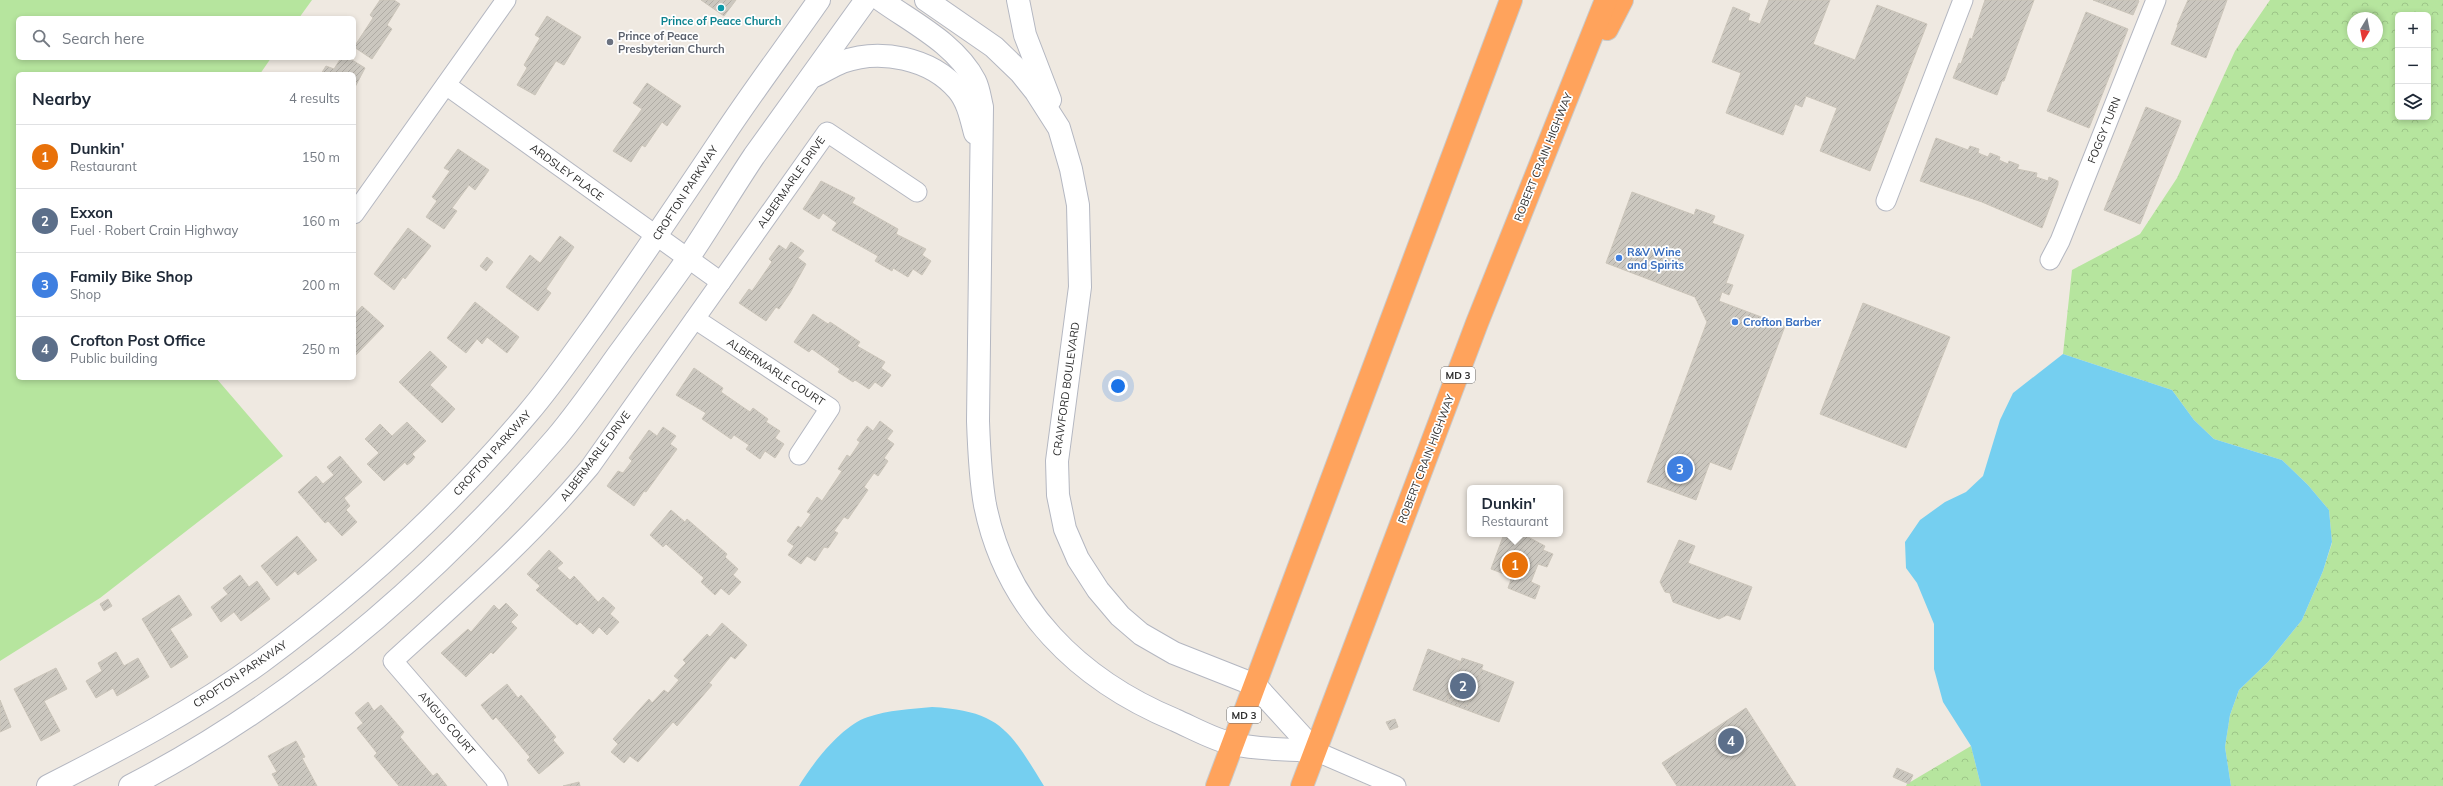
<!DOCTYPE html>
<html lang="en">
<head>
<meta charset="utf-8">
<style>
  :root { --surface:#fff; --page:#f2f2f3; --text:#1f2937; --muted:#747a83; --line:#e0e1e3; --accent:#4264fb }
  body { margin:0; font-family:Mulish,sans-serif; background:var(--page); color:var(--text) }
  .controls { position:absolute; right:12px; top:12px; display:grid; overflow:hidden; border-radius:6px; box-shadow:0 2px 6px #0003 }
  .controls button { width:36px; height:36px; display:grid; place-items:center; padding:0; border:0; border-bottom:1px solid var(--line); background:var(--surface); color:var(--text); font:20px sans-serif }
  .compass { position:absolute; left:2347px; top:12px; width:36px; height:36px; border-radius:50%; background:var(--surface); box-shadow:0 2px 6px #0003; rotate:190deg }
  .you { position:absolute; left:1118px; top:386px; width:14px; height:14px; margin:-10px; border:3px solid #fff; border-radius:50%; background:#1a73e8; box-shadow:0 0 0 6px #1a73e833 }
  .badge { display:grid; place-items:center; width:26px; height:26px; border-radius:50%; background:var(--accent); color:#fff; font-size:13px; font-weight:700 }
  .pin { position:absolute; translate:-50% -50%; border:2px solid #fff; box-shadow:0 1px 4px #0006 }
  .popup { position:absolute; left:1467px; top:485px; width:96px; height:52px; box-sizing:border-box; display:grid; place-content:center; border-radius:6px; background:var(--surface); filter:drop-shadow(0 1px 3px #0005); font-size:13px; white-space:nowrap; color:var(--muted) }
  .popup b { font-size:15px; color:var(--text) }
  .popup::after { content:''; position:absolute; left:50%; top:100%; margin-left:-8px; border:8px solid transparent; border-top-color:var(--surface) }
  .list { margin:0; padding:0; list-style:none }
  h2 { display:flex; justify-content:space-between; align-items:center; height:52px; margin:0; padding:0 16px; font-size:17px }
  h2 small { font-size:13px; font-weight:400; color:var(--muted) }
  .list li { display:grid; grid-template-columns:26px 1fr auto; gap:12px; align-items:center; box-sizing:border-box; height:64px; padding:0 16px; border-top:1px solid var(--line) }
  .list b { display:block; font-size:15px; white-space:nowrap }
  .list p { margin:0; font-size:13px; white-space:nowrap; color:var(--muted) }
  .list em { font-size:13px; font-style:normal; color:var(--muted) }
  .icon { flex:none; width:22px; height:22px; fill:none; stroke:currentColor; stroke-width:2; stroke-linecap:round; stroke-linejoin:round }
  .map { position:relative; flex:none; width:2443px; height:786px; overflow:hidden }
  .search { position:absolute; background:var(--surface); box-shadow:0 2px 6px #0003; left:16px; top:16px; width:340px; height:44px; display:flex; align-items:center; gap:10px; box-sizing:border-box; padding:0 14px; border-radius:6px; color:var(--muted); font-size:15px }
  .panel { position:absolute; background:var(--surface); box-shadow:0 2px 6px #0003; left:16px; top:72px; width:340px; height:308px; border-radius:6px }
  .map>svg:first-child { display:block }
  .grass { fill:#b6e59e }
  .forest { fill:url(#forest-crowns); fill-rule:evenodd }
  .water { fill:#75cff0 }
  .building { fill:url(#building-hatch); stroke:#cbc5ba }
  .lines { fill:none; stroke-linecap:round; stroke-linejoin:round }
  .street-casing { stroke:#b4b7c1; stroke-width:21 }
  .secondary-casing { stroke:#b4b7c1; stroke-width:24 }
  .highway-casing { stroke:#c9c9c9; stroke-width:24 }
  .street { stroke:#fff; stroke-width:19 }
  .secondary { stroke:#fff; stroke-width:22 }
  .highway { stroke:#ffa35c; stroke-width:22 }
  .culture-dot { fill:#0f9aa8; stroke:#fff; stroke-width:1.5 }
  .worship-dot { fill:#6b7280; stroke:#fff; stroke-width:1.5 }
  .shop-dot { fill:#3f7fe0; stroke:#fff; stroke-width:1.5 }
  .labels { text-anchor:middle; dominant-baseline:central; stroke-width:3.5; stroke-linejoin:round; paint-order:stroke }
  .shield { fill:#fff; stroke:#6d6d6d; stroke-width:1 }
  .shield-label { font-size:10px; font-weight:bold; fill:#2e2e2e }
  .culture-label { font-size:11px; font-weight:bold; fill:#0d838f; stroke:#fff }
  .worship-label { font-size:11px; font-weight:bold; fill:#5b616d; stroke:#fff; text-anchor:start }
  .street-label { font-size:11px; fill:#2e2e2e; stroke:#fff }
  .shop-label { font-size:11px; font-weight:bold; fill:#366cbe; stroke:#fff; text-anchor:start }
</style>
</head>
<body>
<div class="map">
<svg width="2443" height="786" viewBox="0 0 2443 786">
  <defs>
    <pattern id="forest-crowns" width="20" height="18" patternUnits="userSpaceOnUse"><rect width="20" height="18" fill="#b6e59e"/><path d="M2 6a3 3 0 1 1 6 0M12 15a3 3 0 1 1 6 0" fill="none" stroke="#9dc588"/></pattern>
    <pattern id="building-hatch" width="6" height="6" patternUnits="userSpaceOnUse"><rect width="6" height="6" fill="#cbc7bf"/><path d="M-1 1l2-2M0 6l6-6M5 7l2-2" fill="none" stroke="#afaba4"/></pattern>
  </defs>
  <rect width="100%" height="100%" fill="#efe9e1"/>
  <path class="grass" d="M0,0H312L299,18H18V58H271L260,74H18V378H216L283,456L100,598L0,661Z"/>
  <g class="forest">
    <path d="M2270,0H2443V786H2231L2225,747L2230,715L2239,690L2268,662L2302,620L2323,571L2332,543L2329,510L2308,485L2282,460L2214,439L2194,420L2172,390L2063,354L2072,270L2140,234L2177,178L2235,51ZM2398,15H2428V117H2398ZM2353,18H2377V42H2353Z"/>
    <path d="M1971,746L1981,786H1906L1907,784Z"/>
  </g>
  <g class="water">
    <path d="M2063,354L2172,390L2194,420L2214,439L2282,460L2308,485L2329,510L2332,542L2323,571L2302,620L2268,662L2239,690L2230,715L2225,747L2231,786H1981L1971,746L1943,702L1934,669V624L1917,583L1906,568L1905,542L1920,520L1945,502L1966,492L1983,476L2000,420L2013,393Z"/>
    <path d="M932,707C1001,711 1010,731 1044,786H799C812,764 842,725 868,717C888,710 911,709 932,707Z"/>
  </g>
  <g class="building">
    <path d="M380,0H394L400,4L387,25L392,29L372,59L354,47L373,18L370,15Z"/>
    <path d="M701,0H736L724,16Z"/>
    <path d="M1769,0H1830L1813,44L1855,60L1877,5L1927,24L1870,171L1820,151L1837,108L1806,96L1802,107L1795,104L1783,135L1726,113L1741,73L1712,62L1733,7L1750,14L1748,20L1760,24Z"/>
    <path d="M1985,0H2034L2004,81H2002L1997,95L1953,78L1959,63L1961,64L1970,38L1972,39Z"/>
    <path d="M2093,0H2138L2139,1L2133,15Z"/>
    <path d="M2188,0H2227L2206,58L2171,44L2178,25H2177Z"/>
    <path d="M2086,12L2128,29L2089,128L2047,111Z"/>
    <path d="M547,16L581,37L564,65L556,61L535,95L517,85L527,68L524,65L540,38L535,35Z"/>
    <path d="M341,58H349L365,68L354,89V74H321L326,66L334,69Z"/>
    <path d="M647,83L681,106L667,126L662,122L645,147L642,145L631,162L613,151L642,109L633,103Z"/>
    <path d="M2146,107L2181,121L2140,224L2104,210Z"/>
    <path d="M1936,138L1968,150L1970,146L1979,149L1978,153L1988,157L1990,153L2000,157L1999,160L2008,164L2009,161L2019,165L2017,169L2037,173L2036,177L2048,181L2049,177L2058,181V185L2042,228L1982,202L1920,181Z"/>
    <path d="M458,149L489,170L475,190L469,185L452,208L457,211L444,229L426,217L437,201L432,197L450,171L444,168Z"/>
    <path d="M821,181L855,198L852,203L898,229L896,234L926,249L922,255L931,261L922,275L913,269L908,277L893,268L892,271L875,261L878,256L832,230L837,223L823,213L819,219L803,209Z"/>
    <path d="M1632,192L1694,215L1696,209L1715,216L1712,223L1744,235L1726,283L1733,285L1729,295L1722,292L1719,301L1785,326L1731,470L1710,462L1696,500L1647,482L1707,322L1695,297L1606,263Z"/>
    <path d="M408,228L431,246L405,279L403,277L394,290L374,274Z"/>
    <path d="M560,236L574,247L546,289L551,293L538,311L506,287L530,255L540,263Z"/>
    <path d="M791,242L804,251L798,258L806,264L790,293L779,309L776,307L766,321L739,303L749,289L752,291L772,262L769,259L779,245L786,250Z"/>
    <path d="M487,257L493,262L486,271L480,266Z"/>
    <path d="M475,302L519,337L507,353L487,337L482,344L477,339L466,353L447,338Z"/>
    <path d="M1863,303L1950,337L1906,448L1820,414Z"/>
    <path d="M362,306L384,326L354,357V315Z"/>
    <path d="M813,314L828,324L830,322L860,342L857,346L885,362L881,368L891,375L882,387L875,382L869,389L855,380L853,382L838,372L840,369L812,349L809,352L794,342Z"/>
    <path d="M430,351L447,367L430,385L455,409L442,423L399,382Z"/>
    <path d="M694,368L723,388L721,392L750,412L753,408L768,419L766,422L780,431L775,438L784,444L775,458L765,451L760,459L746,449L749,445L734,435L731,439L702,419L706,413L676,395Z"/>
    <path d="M880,421L893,431L887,439L894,444L884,458L888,461L878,476L874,473L864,487L868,490L848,519L844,517L834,531L838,533L828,548L824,547L815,561L807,556L801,564L788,555L794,546L787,541L798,526L801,528L811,514L807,512L817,497L822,501L842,471L838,469L847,455L850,457L860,442L857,440L867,426L873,431Z"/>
    <path d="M407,422L426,441L412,454L415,457L411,462L407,465L405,462L384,481L367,464L379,453L365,439L380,424L392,436Z"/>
    <path d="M663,427L676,436L670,444L677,449L646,492L644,491L634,506L607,486L618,471L623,473L632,461L629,458L649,430L657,436Z"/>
    <path d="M340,456L362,482L344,498L350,506L346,510L357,522L342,536L328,521L325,523L298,492L316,476L323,484L334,475L327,467Z"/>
    <path d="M671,510L685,522L687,519L727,554L725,557L738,569L733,575L741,582L729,595L721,588L715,595L701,582L704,578L666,544L663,547L650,535Z"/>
    <path d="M1504,534H1520L1528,537L1545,546L1543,550L1553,554L1547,567L1538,564L1531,582L1540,586L1535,599L1508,588L1512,577L1491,569Z"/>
    <path d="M297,536L317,560L298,575L295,571L277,586L261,566Z"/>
    <path d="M1679,540L1695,546L1688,563L1752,587L1740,620L1727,615L1719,619L1673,602L1670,593L1665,592L1660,582Z"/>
    <path d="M549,550L563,563L557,568L570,580L574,576L598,602L603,597L615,608L610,614L619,622L607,635L599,627L593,634L580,622L577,625L536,590L540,586L527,574Z"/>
    <path d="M240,575L249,587L257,581L270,599L241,621L234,612L221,622L211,607L228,594L223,588Z"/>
    <path d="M179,595L192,615L170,629L188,657L171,668L142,619Z"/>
    <path d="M108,599L112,606L104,611L100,604Z"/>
    <path d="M506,603L518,615L511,622L517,628L493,654L491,652L466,677L441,653L468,629L471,632L494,605L499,610Z"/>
    <path d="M722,623L747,645L735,659L731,656L709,683L712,685L677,726L673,722L638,762L630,756L624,763L611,752L618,744L613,739L649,699L652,703L664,690L668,693L679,680L674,676L686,663L683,660L707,634L710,637Z"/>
    <path d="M1428,649L1514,682L1499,722L1413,690Z"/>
    <path d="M116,652L124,666L138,658L149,677L117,696L113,688L96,698L86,681L102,671L98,663Z"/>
    <path d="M1462,658L1483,665L1468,706L1447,699Z"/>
    <path d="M56,668L67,689L44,701L60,731L41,741L14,689Z"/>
    <path d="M507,684L518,698L521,695L556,737L553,740L564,753L539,774L527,760L530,757L508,731L496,717L493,720L481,705Z"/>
    <path d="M0,700L11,727L0,732Z"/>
    <path d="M368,702L374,711L381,705L404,732L400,737L433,776L437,773L447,786H399L374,756L377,753L357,728L363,723L355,713Z"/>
    <path d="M1746,708L1796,786H1677L1662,763Z"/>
    <path d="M1395,719L1398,727L1390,730L1386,722Z"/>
    <path d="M296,741L305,757L302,758L317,786H279L272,774L277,772L268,756Z"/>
    <path d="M1897,768L1913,775L1909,784L1893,777Z"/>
    <path d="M579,782L580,786H563Z"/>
  </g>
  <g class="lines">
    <g class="street-casing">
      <g id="street">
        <path d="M446,85L721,282"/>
        <path d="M1886,201L1963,0"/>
        <path d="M354,214L506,0"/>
        <path d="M2050,260L2060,241L2156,0"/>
        <path d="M695,319L830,408L799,455"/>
        <path d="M1315,751L1396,786"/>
        <path d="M498,786L495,779L393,661C461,599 531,538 590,467L827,132L917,192"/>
      </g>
    </g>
    <g class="secondary-casing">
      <g id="secondary">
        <path d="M881,0C913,23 956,44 975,81C979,89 980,99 982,107L978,421C979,449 980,477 985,505C1006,609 1079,680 1175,720C1193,728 1214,740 1233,744C1259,750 1288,749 1315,751"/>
        <path d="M926,0L994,47L1020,72L1036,92L1059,128L1071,169L1078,205L1080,287L1057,461L1058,495L1065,529L1078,559L1098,590L1120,616L1141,634L1174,653L1255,685L1315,751"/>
        <path d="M1018,0L1025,35L1050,100"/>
        <path d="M814,76C823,72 832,66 842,62C880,48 931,58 958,90C968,102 971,118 975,133"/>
        <path d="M48,786C121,749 195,710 261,662C359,590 450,506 528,413C551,386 571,357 592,328C637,265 679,202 722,138C753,91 787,46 819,0"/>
        <path d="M130,786C294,701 436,577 556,438C578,412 598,383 618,355C642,322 666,290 689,257C711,224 732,189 754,156C791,104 829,52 866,0"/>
      </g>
    </g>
    <g class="highway-casing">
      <g id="highway">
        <path d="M1607,29L1622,0"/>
        <path d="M1217,786L1511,0"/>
        <path d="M1302,786L1477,323L1606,0"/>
      </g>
    </g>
    <use href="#street" class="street"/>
    <use href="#secondary" class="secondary"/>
    <use href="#highway" class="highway"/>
  </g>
  <circle class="culture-dot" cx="721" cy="8" r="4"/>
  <circle class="worship-dot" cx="610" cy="42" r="4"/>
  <g class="shop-dot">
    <circle cx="1619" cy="258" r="4"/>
    <circle cx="1735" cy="322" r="4"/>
  </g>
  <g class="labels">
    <g class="shield">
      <rect x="1441" y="367" width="34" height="16" rx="3"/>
      <rect x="1227" y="707" width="34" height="16" rx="3"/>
    </g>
    <g class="shield-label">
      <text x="1458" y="375">MD 3</text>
      <text x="1244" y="715">MD 3</text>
    </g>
    <g class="culture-label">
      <text x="721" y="21">Prince of Peace Church</text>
    </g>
    <g class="worship-label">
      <text x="618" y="36">Prince of Peace<tspan x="618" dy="13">Presbyterian Church</tspan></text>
    </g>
    <g class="street-label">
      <text transform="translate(2104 130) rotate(-68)">FOGGY TURN</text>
      <text transform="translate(1543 157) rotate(-68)">ROBERT CRAIN HIGHWAY</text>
      <text transform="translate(567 172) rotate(36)">ARDSLEY PLACE</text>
      <text transform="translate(791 182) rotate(-55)">ALBERMARLE DRIVE</text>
      <text transform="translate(685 193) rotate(-57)">CROFTON PARKWAY</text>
      <text transform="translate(776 372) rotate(33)">ALBERMARLE COURT</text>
      <text transform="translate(1066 389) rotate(-82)">CRAWFORD BOULEVARD</text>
      <text transform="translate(492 453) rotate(-48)">CROFTON PARKWAY</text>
      <text transform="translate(595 456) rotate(-53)">ALBERMARLE DRIVE</text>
      <text transform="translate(1426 459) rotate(-69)">ROBERT CRAIN HIGHWAY</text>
      <text transform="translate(240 674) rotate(-34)">CROFTON PARKWAY</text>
      <text transform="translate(447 723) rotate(49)">ANGUS COURT</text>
    </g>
    <g class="shop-label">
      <text x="1627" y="252">R&amp;V Wine<tspan x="1627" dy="13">and Spirits</tspan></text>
      <text x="1743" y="322">Crofton Barber</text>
    </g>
  </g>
</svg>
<div class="controls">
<button>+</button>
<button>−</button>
<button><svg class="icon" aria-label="layers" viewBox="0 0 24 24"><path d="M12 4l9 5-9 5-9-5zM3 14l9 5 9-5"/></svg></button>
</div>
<svg class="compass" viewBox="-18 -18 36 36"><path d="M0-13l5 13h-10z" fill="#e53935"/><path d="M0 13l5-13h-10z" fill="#747a83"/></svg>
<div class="you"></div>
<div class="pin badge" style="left:1515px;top:565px;background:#e8710a">1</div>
<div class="popup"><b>Dunkin'</b>Restaurant</div>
<div class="pin badge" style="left:1463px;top:686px;background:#5c6f8a">2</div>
<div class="pin badge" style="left:1680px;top:469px;background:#3f7fe0">3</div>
<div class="pin badge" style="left:1731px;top:741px;background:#5c6f8a">4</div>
<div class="search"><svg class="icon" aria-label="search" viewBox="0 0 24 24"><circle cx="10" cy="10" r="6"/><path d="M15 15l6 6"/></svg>Search here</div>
<section class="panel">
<h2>Nearby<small>4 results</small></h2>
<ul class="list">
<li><span class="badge" style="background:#e8710a">1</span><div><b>Dunkin'</b><p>Restaurant</p></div><em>150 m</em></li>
<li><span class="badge" style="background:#5c6f8a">2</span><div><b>Exxon</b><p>Fuel · Robert Crain Highway</p></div><em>160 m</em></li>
<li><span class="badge" style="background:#3f7fe0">3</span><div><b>Family Bike Shop</b><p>Shop</p></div><em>200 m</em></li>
<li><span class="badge" style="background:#5c6f8a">4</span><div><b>Crofton Post Office</b><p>Public building</p></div><em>250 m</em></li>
</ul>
</section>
</div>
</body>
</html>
